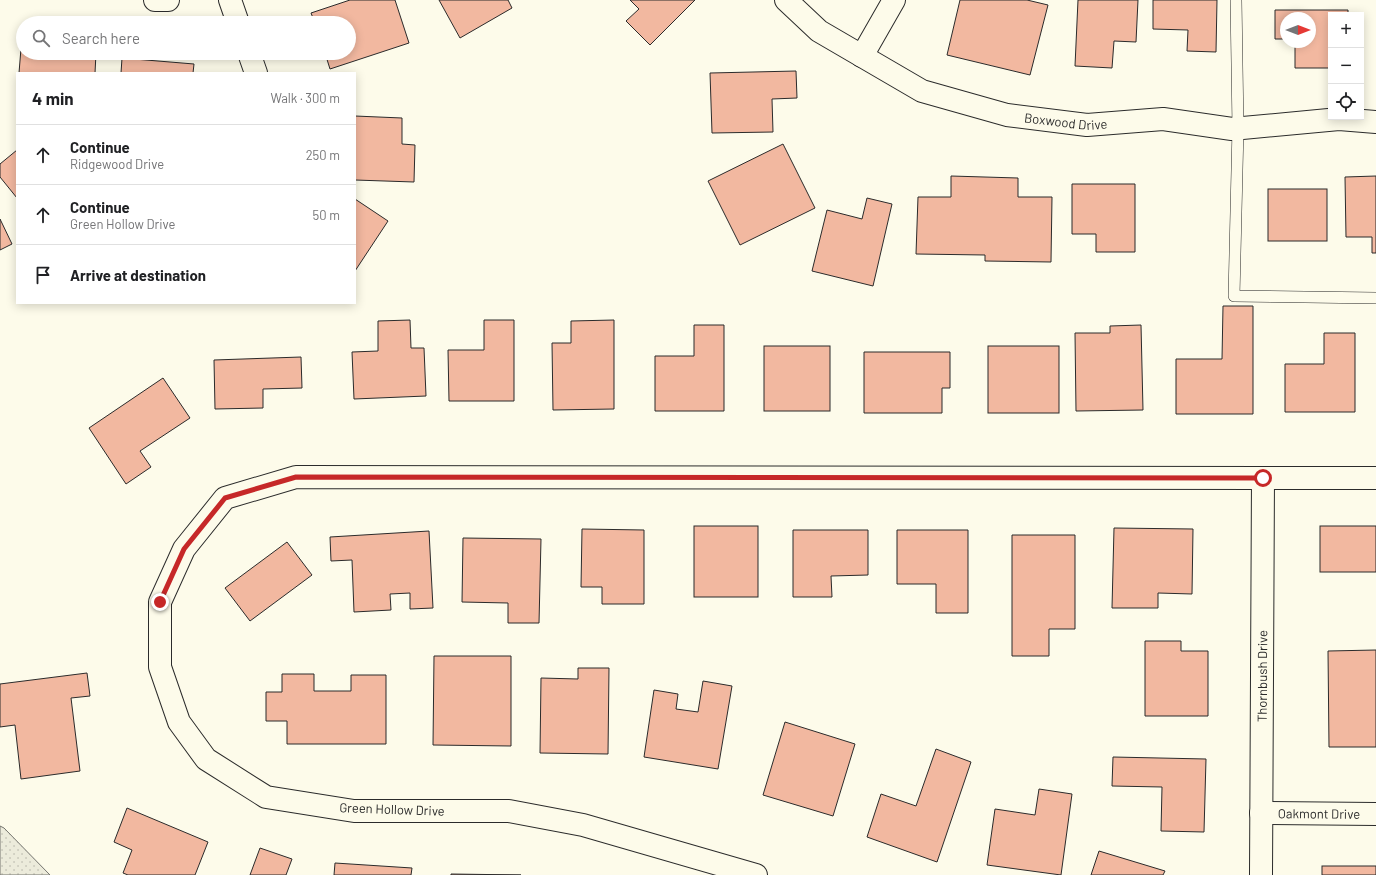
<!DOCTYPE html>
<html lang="en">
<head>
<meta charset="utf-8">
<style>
  :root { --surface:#fff; --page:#f2f2f2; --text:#202124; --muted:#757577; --line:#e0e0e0 }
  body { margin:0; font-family:Barlow,sans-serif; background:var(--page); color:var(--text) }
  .controls { position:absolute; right:12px; top:12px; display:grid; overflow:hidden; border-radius:0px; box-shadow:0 2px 10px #0003 }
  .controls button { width:36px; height:36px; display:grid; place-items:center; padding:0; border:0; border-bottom:1px solid var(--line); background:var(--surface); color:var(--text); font:20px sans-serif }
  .compass { position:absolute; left:1280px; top:12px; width:36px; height:36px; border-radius:50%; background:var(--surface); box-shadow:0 2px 10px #0003; rotate:90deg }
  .stop { position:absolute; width:12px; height:12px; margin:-9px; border:3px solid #c62828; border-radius:50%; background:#fff }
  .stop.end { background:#c62828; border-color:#fff; box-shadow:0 1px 4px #0008 }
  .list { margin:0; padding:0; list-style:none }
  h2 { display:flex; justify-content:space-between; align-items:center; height:52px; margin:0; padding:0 16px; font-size:17px }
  h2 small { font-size:13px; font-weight:400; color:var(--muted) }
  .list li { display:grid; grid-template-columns:26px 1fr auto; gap:12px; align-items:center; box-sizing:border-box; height:60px; padding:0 16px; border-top:1px solid var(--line) }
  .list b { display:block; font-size:15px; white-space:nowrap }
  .list p { margin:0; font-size:13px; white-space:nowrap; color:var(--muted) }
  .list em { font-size:13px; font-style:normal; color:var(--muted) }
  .icon { flex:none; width:22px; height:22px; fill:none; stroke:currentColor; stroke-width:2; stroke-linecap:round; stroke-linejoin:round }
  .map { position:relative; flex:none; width:1376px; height:875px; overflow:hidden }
  .search { position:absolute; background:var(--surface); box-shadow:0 2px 10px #0003; left:16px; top:16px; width:340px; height:44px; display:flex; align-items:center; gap:10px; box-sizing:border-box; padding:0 14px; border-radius:22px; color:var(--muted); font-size:15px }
  .panel { position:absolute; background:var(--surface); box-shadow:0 2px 10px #0003; left:16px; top:72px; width:340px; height:232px; border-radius:0px }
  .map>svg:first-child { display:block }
  .grass { fill:url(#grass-dots); stroke:#74746e }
  .building { fill:#f2b8a0; stroke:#2b2b2b }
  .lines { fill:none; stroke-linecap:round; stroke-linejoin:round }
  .service-casing { stroke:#2b2b2b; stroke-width:12 }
  .minor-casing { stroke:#2b2b2b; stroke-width:24 }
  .service { stroke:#fdfbea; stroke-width:11 }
  .minor { stroke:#fdfbea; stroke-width:22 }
  .route { stroke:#c62828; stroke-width:5 }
  .labels { text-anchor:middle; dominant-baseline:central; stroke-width:3; stroke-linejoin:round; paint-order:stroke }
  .street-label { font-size:13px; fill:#2b2b2b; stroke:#fdfbea }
</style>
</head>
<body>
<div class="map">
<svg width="1376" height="875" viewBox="0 0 1376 875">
  <defs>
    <pattern id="grass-dots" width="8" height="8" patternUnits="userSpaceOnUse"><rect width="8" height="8" fill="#ecebdb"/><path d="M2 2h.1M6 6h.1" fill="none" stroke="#cbcabc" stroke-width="1.8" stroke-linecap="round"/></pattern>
  </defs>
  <rect width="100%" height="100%" fill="#fdfbea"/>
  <path class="grass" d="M0,826L4,828L50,875H0Z"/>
  <g class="building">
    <path d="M350,0H395L409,43L330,69L325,53H349V23H315L311,13Z"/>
    <path d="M439,0H508L512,8L460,38Z"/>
    <path d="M630,0H695L650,45L626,21L639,9Z"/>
    <path d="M960,0H1027L1048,5L1030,75L947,55Z"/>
    <path d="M1078,0H1138L1136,42L1114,41L1112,68L1075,66Z"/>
    <path d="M1153,0H1217L1216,52L1187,51L1188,30L1153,29Z"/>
    <path d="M1275,10H1348V15H1331V68H1295V42H1310V18H1286V39H1275Z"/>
    <path d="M22,36H23V53H96L95,73H19Z"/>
    <path d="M122,58L194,64L193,73H121Z"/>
    <path d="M796,71L797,98L772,99L773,132L712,133L710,73Z"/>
    <path d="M355,116L402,118V144L415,145L414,182L355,180Z"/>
    <path d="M783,144L815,208L740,245L708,181Z"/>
    <path d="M17,150V198L0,177V164Z"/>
    <path d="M951,176L1018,178V197H1052L1051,262L985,261V255L916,254L918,197H951Z"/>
    <path d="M1376,176V253H1372V237H1346L1345,177Z"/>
    <path d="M1072,184H1135V252H1096V234H1072Z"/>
    <rect x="1268" y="189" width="59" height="52"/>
    <path d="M867,198L892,204L873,286L812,271L827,210L862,219Z"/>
    <path d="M355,199L388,221L355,271Z"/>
    <path d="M0,219L12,244L0,250Z"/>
    <path d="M1223,306H1253V414H1176V359H1222Z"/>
    <path d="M410,320L411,348H424L426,396L354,399L352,352L378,351V321Z"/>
    <path d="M484,320H514V401H449L448,350H484Z"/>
    <path d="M614,320V409L553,410L552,343H571V321Z"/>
    <path d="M694,325H724V411H655V356H694Z"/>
    <path d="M1141,325L1143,410L1076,411L1075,333H1110V326Z"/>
    <path d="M1324,333H1355V412H1285V364H1324Z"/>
    <rect x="764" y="346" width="66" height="65"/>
    <rect x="988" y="346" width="71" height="67"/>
    <path d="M864,352H950V388H942V413H864Z"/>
    <path d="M301,357L302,388L263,389V408L215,409L214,360Z"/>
    <path d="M163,378L190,418L140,451L151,467L126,484L89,428Z"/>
    <rect x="694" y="526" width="64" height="71"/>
    <rect x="1320" y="526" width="56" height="46"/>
    <path d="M1114,528L1193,529L1192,594L1158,593V608H1112Z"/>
    <path d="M582,529L644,530V604H602V587H581Z"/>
    <path d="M793,530H868V575L831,576L832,597H793Z"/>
    <path d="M897,530H968V613H936V584H897Z"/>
    <path d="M429,531L433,608L410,609V593L390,594L391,610L354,612L352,560L331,561L330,537Z"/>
    <path d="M1012,535H1075V629H1049V656H1012Z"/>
    <path d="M463,538L541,539L539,623H508V603L462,602Z"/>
    <path d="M287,542L312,575L250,621L225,588Z"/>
    <path d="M1145,641H1181V651H1208V716H1145Z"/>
    <path d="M1376,650V747H1329L1328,651Z"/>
    <path d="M434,656H511V746L433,745Z"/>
    <path d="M578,668H609L608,754L540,753L541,678L578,679Z"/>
    <path d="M87,673L90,696L71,698L80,771L21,779L15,725L0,727V684Z"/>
    <path d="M282,674H314V691H351V675H386V744H287V721H266V692H282Z"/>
    <path d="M703,681L732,686L718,769L644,757L654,690L678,694L676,709L698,712Z"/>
    <path d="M785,722L855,744L833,816L763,795Z"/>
    <path d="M936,749L971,762L937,862L867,837L881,794L916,806Z"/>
    <path d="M1113,757L1206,759L1204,832L1161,831L1162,787L1112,786Z"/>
    <path d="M1039,789L1072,794L1061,875L987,865L995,809L1035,815Z"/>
    <path d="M127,808L208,842L195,875H128L123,873L132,850L114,842Z"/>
    <path d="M260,848L292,859L286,875H250Z"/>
    <path d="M1099,851L1165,871L1163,875H1091Z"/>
    <path d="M335,863L412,868L411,875H334Z"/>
    <rect x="1322" y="866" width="54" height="9"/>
    <path d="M451,874L521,875H451Z"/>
  </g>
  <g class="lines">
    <g class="service-casing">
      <path id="service" d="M1236,0L1238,128L1234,296L1376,298"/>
    </g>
    <g class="minor-casing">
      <g id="minor">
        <path d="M155,0H168"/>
        <path d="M230,0L238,23"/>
        <path id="s1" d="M786,0L819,31L922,91L1007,115L1087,125L1163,119L1232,129L1339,119L1376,122"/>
        <path d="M249,53L256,73"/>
        <path d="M862,56L894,0"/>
        <path id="s2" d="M1261,813L1376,814"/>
        <path d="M756,875L583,825L509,811H354L266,797L206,759L179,722L160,667V602L184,549L225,498L296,477L1376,478"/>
        <path id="s3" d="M1261,875L1263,478"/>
      </g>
    </g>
    <use href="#service" class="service"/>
    <use href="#minor" class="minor"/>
  </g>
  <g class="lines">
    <path class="route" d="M160,602L184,549L225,498L296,477L1263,478"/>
  </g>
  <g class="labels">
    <g class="street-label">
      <text stroke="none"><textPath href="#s1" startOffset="312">Boxwood Drive</textPath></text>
      <text stroke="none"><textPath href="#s3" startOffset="199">Thornbush Drive</textPath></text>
      <text transform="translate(392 809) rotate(2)">Green Hollow Drive</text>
      <text stroke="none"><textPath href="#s2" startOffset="58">Oakmont Drive</textPath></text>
    </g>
  </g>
</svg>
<div class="controls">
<button>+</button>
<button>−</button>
<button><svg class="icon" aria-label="locate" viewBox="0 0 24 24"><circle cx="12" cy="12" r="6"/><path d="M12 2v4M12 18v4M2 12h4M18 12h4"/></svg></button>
</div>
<svg class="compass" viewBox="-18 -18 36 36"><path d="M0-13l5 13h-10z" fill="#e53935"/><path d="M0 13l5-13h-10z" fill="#757577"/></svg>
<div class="stop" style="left:1263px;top:478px"></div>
<div class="stop end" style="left:160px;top:602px"></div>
<div class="search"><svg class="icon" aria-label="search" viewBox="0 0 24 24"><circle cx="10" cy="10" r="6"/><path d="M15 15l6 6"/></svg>Search here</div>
<section class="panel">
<h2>4 min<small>Walk · 300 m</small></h2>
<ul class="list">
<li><svg class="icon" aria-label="ahead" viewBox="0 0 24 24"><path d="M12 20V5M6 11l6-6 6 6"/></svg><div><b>Continue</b><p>Ridgewood Drive</p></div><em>250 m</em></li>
<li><svg class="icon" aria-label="ahead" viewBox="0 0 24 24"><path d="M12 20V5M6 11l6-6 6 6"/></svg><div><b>Continue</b><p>Green Hollow Drive</p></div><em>50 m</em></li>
<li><svg class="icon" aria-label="arrive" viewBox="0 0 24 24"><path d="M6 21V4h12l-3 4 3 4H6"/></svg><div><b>Arrive at destination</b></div></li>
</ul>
</section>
</div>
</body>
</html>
